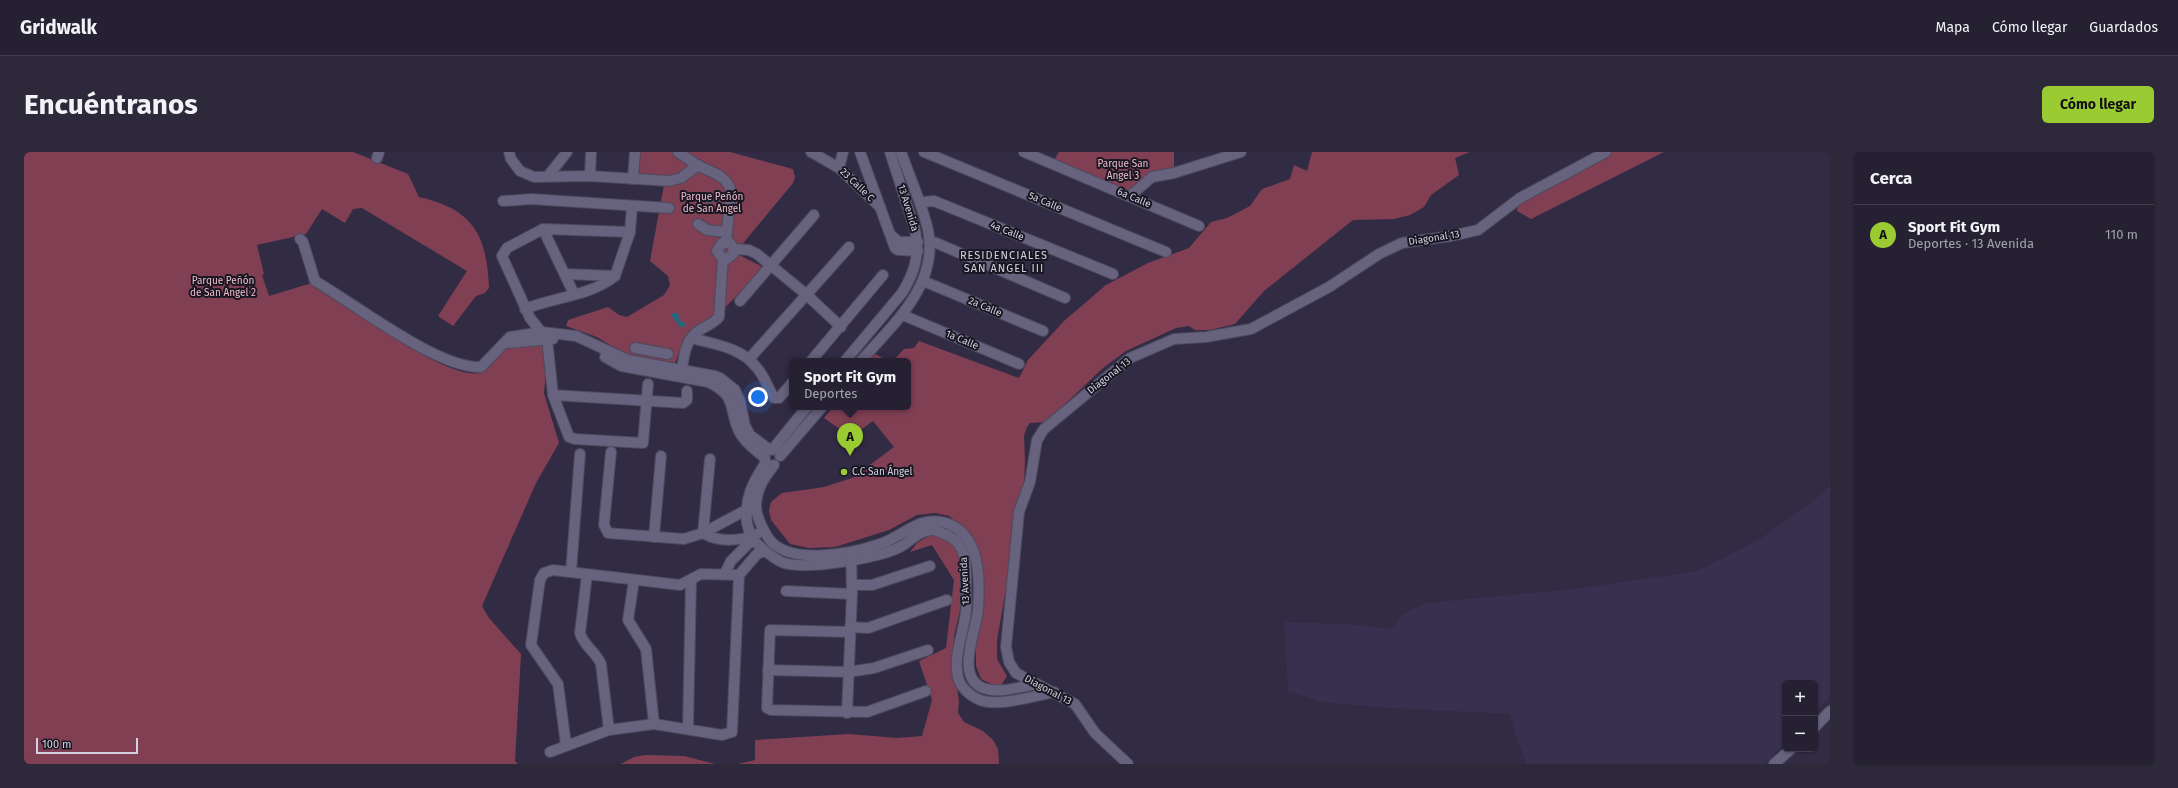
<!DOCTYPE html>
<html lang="es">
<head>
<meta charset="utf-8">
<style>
  :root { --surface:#252133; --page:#2d293b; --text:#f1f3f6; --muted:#a3a3ac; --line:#423e4e; --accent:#9bcb33 }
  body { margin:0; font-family:"Fira Sans",sans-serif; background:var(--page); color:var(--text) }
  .controls { position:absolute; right:12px; bottom:12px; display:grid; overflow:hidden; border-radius:6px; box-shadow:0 1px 3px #0004 }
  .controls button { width:36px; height:36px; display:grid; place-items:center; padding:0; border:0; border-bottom:1px solid var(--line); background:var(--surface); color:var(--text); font:20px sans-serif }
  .scale { position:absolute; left:12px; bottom:10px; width:102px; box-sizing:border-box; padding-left:4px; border:2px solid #d3d0e0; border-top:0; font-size:11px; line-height:14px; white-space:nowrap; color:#d3d0e0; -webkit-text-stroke:3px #181621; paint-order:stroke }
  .you { position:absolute; left:734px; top:245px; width:14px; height:14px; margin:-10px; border:3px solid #fff; border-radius:50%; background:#1a73e8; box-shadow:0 0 0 6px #1a73e833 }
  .badge { display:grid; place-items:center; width:26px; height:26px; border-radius:50%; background:var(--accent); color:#111; font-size:13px; font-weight:700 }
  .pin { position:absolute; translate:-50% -33px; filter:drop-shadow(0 1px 2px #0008) }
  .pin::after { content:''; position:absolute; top:21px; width:14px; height:12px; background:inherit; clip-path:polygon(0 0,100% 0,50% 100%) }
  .popup { position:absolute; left:765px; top:206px; width:122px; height:52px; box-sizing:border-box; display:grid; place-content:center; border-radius:6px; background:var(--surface); filter:drop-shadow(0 1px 3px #0005); font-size:13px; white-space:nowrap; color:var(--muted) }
  .popup b { font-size:15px; color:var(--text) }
  .popup::after { content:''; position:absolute; left:50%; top:100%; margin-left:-8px; border:8px solid transparent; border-top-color:var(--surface) }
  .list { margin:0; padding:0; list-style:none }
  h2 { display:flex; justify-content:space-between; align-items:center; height:52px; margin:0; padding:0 16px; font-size:17px }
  h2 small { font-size:13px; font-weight:400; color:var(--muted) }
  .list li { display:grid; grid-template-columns:26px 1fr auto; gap:12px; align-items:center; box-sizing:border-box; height:60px; padding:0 16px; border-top:1px solid var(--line) }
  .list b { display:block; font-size:15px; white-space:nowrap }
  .list p { margin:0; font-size:13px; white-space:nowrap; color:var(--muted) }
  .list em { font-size:13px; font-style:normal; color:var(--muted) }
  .map { position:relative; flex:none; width:1806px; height:612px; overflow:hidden; border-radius:6px }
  header { display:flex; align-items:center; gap:24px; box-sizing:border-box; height:56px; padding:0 20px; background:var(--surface); border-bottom:1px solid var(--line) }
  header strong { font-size:19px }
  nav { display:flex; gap:22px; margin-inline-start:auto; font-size:14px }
  .intro { display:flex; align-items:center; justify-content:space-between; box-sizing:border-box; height:96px; padding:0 24px }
  h1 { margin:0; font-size:28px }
  .button { padding:10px 18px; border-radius:6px; background:var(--accent); color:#111; font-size:14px; font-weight:700 }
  main { display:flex; gap:24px; padding:0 24px }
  aside { flex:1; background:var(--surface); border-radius:6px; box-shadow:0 1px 3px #0004 }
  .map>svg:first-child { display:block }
  .built { fill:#37304f }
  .green { fill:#813f54 }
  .water { fill:#25667f }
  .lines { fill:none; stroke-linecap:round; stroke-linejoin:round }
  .minor-casing { stroke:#4d495d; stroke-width:12 }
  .minor { stroke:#67627d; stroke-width:10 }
  .poi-dot { fill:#9bcb33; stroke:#181621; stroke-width:1.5 }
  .labels { text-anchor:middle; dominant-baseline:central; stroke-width:4; stroke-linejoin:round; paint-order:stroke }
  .park-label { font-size:10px; fill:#f0bcca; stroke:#181621 }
  .street-label { font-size:10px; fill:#d3d0e0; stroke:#181621 }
  .poi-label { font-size:10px; fill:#d3d0e0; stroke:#181621; text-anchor:start }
  .neighbourhood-label { font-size:11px; letter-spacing:1px; fill:#d3d0e0; stroke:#181621 }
</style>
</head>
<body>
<header>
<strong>Gridwalk</strong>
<nav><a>Mapa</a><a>Cómo llegar</a><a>Guardados</a></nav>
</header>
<div class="intro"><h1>Encuéntranos</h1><a class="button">Cómo llegar</a></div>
<main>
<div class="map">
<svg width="1806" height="612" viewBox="0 0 1806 612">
  <rect width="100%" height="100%" fill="#312c44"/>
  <path class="built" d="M1806,332V545L1791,560V531H1761V591L1741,612H1502L1485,562L1367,556L1298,550L1264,539L1260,470L1324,472L1370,477L1376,464L1402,451L1550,437L1674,419L1736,387L1798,342Z"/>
  <g class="green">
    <path d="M0,0H329L384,22L395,45C449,57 463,83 465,136L461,141L452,144L429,174L414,164L443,119L338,56L329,57L321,71L298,57L282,82L233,93L240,122L238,123L245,144L288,131C321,151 421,228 455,221C465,218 475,204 481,195L521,188L522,220L520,241L535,291L512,331L458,454L465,466L497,502L491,609L494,612H0Z"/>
    <path d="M613,0H706L769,17L771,25L769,31L716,95L714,101L715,103L737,114L738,117L732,125L692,164L664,182L659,190L651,211L603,204L573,185L542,174L544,168L584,155L595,163L603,165L640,143L646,133L644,124L626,109L640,33L614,29Z"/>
    <path d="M1035,0H1150V17L1128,22L1114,30L1103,40L1030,8Z"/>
    <path d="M1288,0H1446L1431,6L1435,23L1407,43L1400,55L1386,63L1370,67L1329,68L1240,139L1211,172L1186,178H1171L1165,174L1152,176L1102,199L1079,216L1022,270L1006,271L1003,275L1000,284L1001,308L1000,335L973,488V507L983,524L977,533H969L957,527L952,514V485L956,433L940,377L925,364L911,361L893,363L865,378L811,395L785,396L766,392L747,368L745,358L747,350L758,341L800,335L828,326L870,295L849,269L827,285L800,266L809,255H884V209H869L880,197L890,196L895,189L995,226L1004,208L1040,169L1082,133L1124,111L1165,96L1187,70L1203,66L1226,54L1238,37L1266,27L1270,13L1283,19Z"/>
    <path d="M1580,0H1640L1507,67L1493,59L1495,47Z"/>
    <path d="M851,202L865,209H845Z"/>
    <path d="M909,381L926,387L935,401L939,414L936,458L930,484L929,509L935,549L934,561L940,570L959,579L969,588L974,597L975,612H714L731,608V588L825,582L873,586L898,584L908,548L895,509L922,496L930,428L908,393L886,400L893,391Z"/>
    <path d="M622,603L660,604L691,612H597L610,605Z"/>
  </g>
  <g class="water">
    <path d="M682,44H686L689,48L697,46V49L683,51L680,48Z"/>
    <path d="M649,161H654L656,169L661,171V175H656L647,163Z"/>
  </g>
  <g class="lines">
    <g class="minor-casing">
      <g id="minor">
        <path d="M485,0L487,7L496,19L510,25L566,24L645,29L657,26L674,13"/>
        <path d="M654,0C661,5 668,10 675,14C689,21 702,23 707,39L702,90"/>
        <path d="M787,0L815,16L855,54"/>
        <path d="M836,0L871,96L874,98L894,99"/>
        <path d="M900,0L1142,100"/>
        <path d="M1000,0L1175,74"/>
        <path d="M353,6L355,0"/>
        <path d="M815,16L819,0"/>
        <path d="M524,24L543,0"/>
        <path d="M566,24L567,0"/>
        <path d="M609,27L611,0"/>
        <path d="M1106,44L1128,25L1150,21L1217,0"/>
        <path d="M479,49L507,47L645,56"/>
        <path d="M899,50L910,49L1089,122"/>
        <path d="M674,72L683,78L703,80"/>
        <path d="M519,77L550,142"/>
        <path d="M606,80L519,77L483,96L478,104L506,166L523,187L529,243L545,285L551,287L619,291L624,232"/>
        <path d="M868,84L875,90H894"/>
        <path d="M276,87L279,90L291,129C331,152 414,217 457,215L486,185L518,180L552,184L604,208L691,224L696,226L711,238L716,249L721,274L726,283L746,298"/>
        <path d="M910,90L1041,146"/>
        <path d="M710,97L725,98L733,102L783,143L817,175"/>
        <path d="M541,122L591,124"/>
        <path d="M904,131L1019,179"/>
        <path d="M716,149L790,63"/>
        <path d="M501,157C530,145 567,144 591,124L606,80L608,54"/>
        <path d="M881,164L995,212"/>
        <path d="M668,186C692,193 717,195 733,216C741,225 744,236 750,246H755L768,231"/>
        <path d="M485,191L529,187"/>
        <path d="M611,196L644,202"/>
        <path d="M581,205L597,214L684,230C713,244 704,253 714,277C719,289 731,298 741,306"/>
        <path d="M725,207L825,95"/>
        <path d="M787,209L859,123"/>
        <path d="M821,209L878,141C891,120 896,102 891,78L866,0"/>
        <path d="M837,209C870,171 915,133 904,78C898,52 886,26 877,0"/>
        <path d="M657,222C660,207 660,189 674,179C682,174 689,172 695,165L699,107L693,99L698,91H706L710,97L709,102L703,107H699"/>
        <path d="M529,243L659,251L663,248V239"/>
        <path d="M748,298L783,255"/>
        <path d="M587,300L580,373L584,381L660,387L679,381L722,358H728"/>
        <path d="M756,304L798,255"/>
        <path d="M742,310C729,330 720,346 723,371C725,379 726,384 731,390C739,397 750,408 760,411C783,418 855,406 876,395C886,390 895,378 908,378C913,378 920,382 925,384C944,394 942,415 942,435C942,442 943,451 942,459C940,480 929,503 934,525C936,535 946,544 956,548C975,555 1009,544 1030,540"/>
        <path d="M750,313C740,326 733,336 732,353C732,364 737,374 743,384C761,415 827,402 856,392C880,384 895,363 922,371C957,382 956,428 954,458C952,479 931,525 959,536C975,542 995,535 1012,532"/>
        <path d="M679,381L686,307"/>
        <path d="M679,381C696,391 716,389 733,382"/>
        <path d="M630,385L637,304"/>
        <path d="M547,420L556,302"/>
        <path d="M701,421L707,409L729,387"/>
        <path d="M563,423L556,481C559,493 572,500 577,512L585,578"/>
        <path d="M610,428L604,468L622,497L630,572"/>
        <path d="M828,433H848L906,414"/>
        <path d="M762,439L828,442"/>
        <path d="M826,475L844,476L923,448"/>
        <path d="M826,480L746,478L743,556L747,558L843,560L902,539"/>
        <path d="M744,518L824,520L850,516L904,498"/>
        <path d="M823,561L828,442L827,401"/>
        <path d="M1791,575L1806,559"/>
        <path d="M664,576L667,429"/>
        <path d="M542,593L534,532L507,493L516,428L520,421L529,418L656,433L677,422L715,423L733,402L741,399"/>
        <path d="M526,600L585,578L630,572L698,583L708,580L715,423"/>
        <path d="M1104,612L1071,581L1051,552L992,521L985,510L982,495L995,360L1006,330L1013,288L1020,277L1106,206L1150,187L1182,185L1227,177L1305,135L1355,102L1378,91L1427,84L1454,78L1496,46L1582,0"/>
        <path d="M1750,612L1767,597"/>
      </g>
    </g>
    <use href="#minor" class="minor"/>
  </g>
  <circle class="poi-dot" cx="820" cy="320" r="4"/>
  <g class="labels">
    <g class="park-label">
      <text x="1099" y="12">Parque San<tspan x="1099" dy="12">Angel 3</tspan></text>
      <text x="688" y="45">Parque Peñón<tspan x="688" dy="12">de San Angel</tspan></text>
      <text x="199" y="129">Parque Peñón<tspan x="199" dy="12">de San Angel 2</tspan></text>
    </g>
    <g class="street-label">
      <text transform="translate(833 33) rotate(44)">23 Calle C</text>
      <text transform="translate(1110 46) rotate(23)">6a Calle</text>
      <text transform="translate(1021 50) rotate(23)">5a Calle</text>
      <text transform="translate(884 56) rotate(73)">13 Avenida</text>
      <text transform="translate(983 79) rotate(22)">4a Calle</text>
      <text transform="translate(1410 86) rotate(-9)">Diagonal 13</text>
      <text transform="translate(961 155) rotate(23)">2a Calle</text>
      <text transform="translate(938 188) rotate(23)">1a Calle</text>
      <text transform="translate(1085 224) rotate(-38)">Diagonal 13</text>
      <text transform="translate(941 429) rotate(-93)">13 Avenida</text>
      <text transform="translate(1024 538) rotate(28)">Diagonal 13</text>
    </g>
    <g class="poi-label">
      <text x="828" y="320">C.C San Ángel</text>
    </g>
    <g class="neighbourhood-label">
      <text x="980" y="103">RESIDENCIALES<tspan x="980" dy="13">SAN ANGEL III</tspan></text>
    </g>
  </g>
</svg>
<div class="controls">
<button>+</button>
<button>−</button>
</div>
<div class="scale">100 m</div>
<div class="you"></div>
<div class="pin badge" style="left:826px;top:304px">A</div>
<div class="popup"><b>Sport Fit Gym</b>Deportes</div>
</div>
<aside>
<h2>Cerca<small></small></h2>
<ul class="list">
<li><span class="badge">A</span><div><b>Sport Fit Gym</b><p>Deportes · 13 Avenida</p></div><em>110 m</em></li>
</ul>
</aside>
</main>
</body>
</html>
